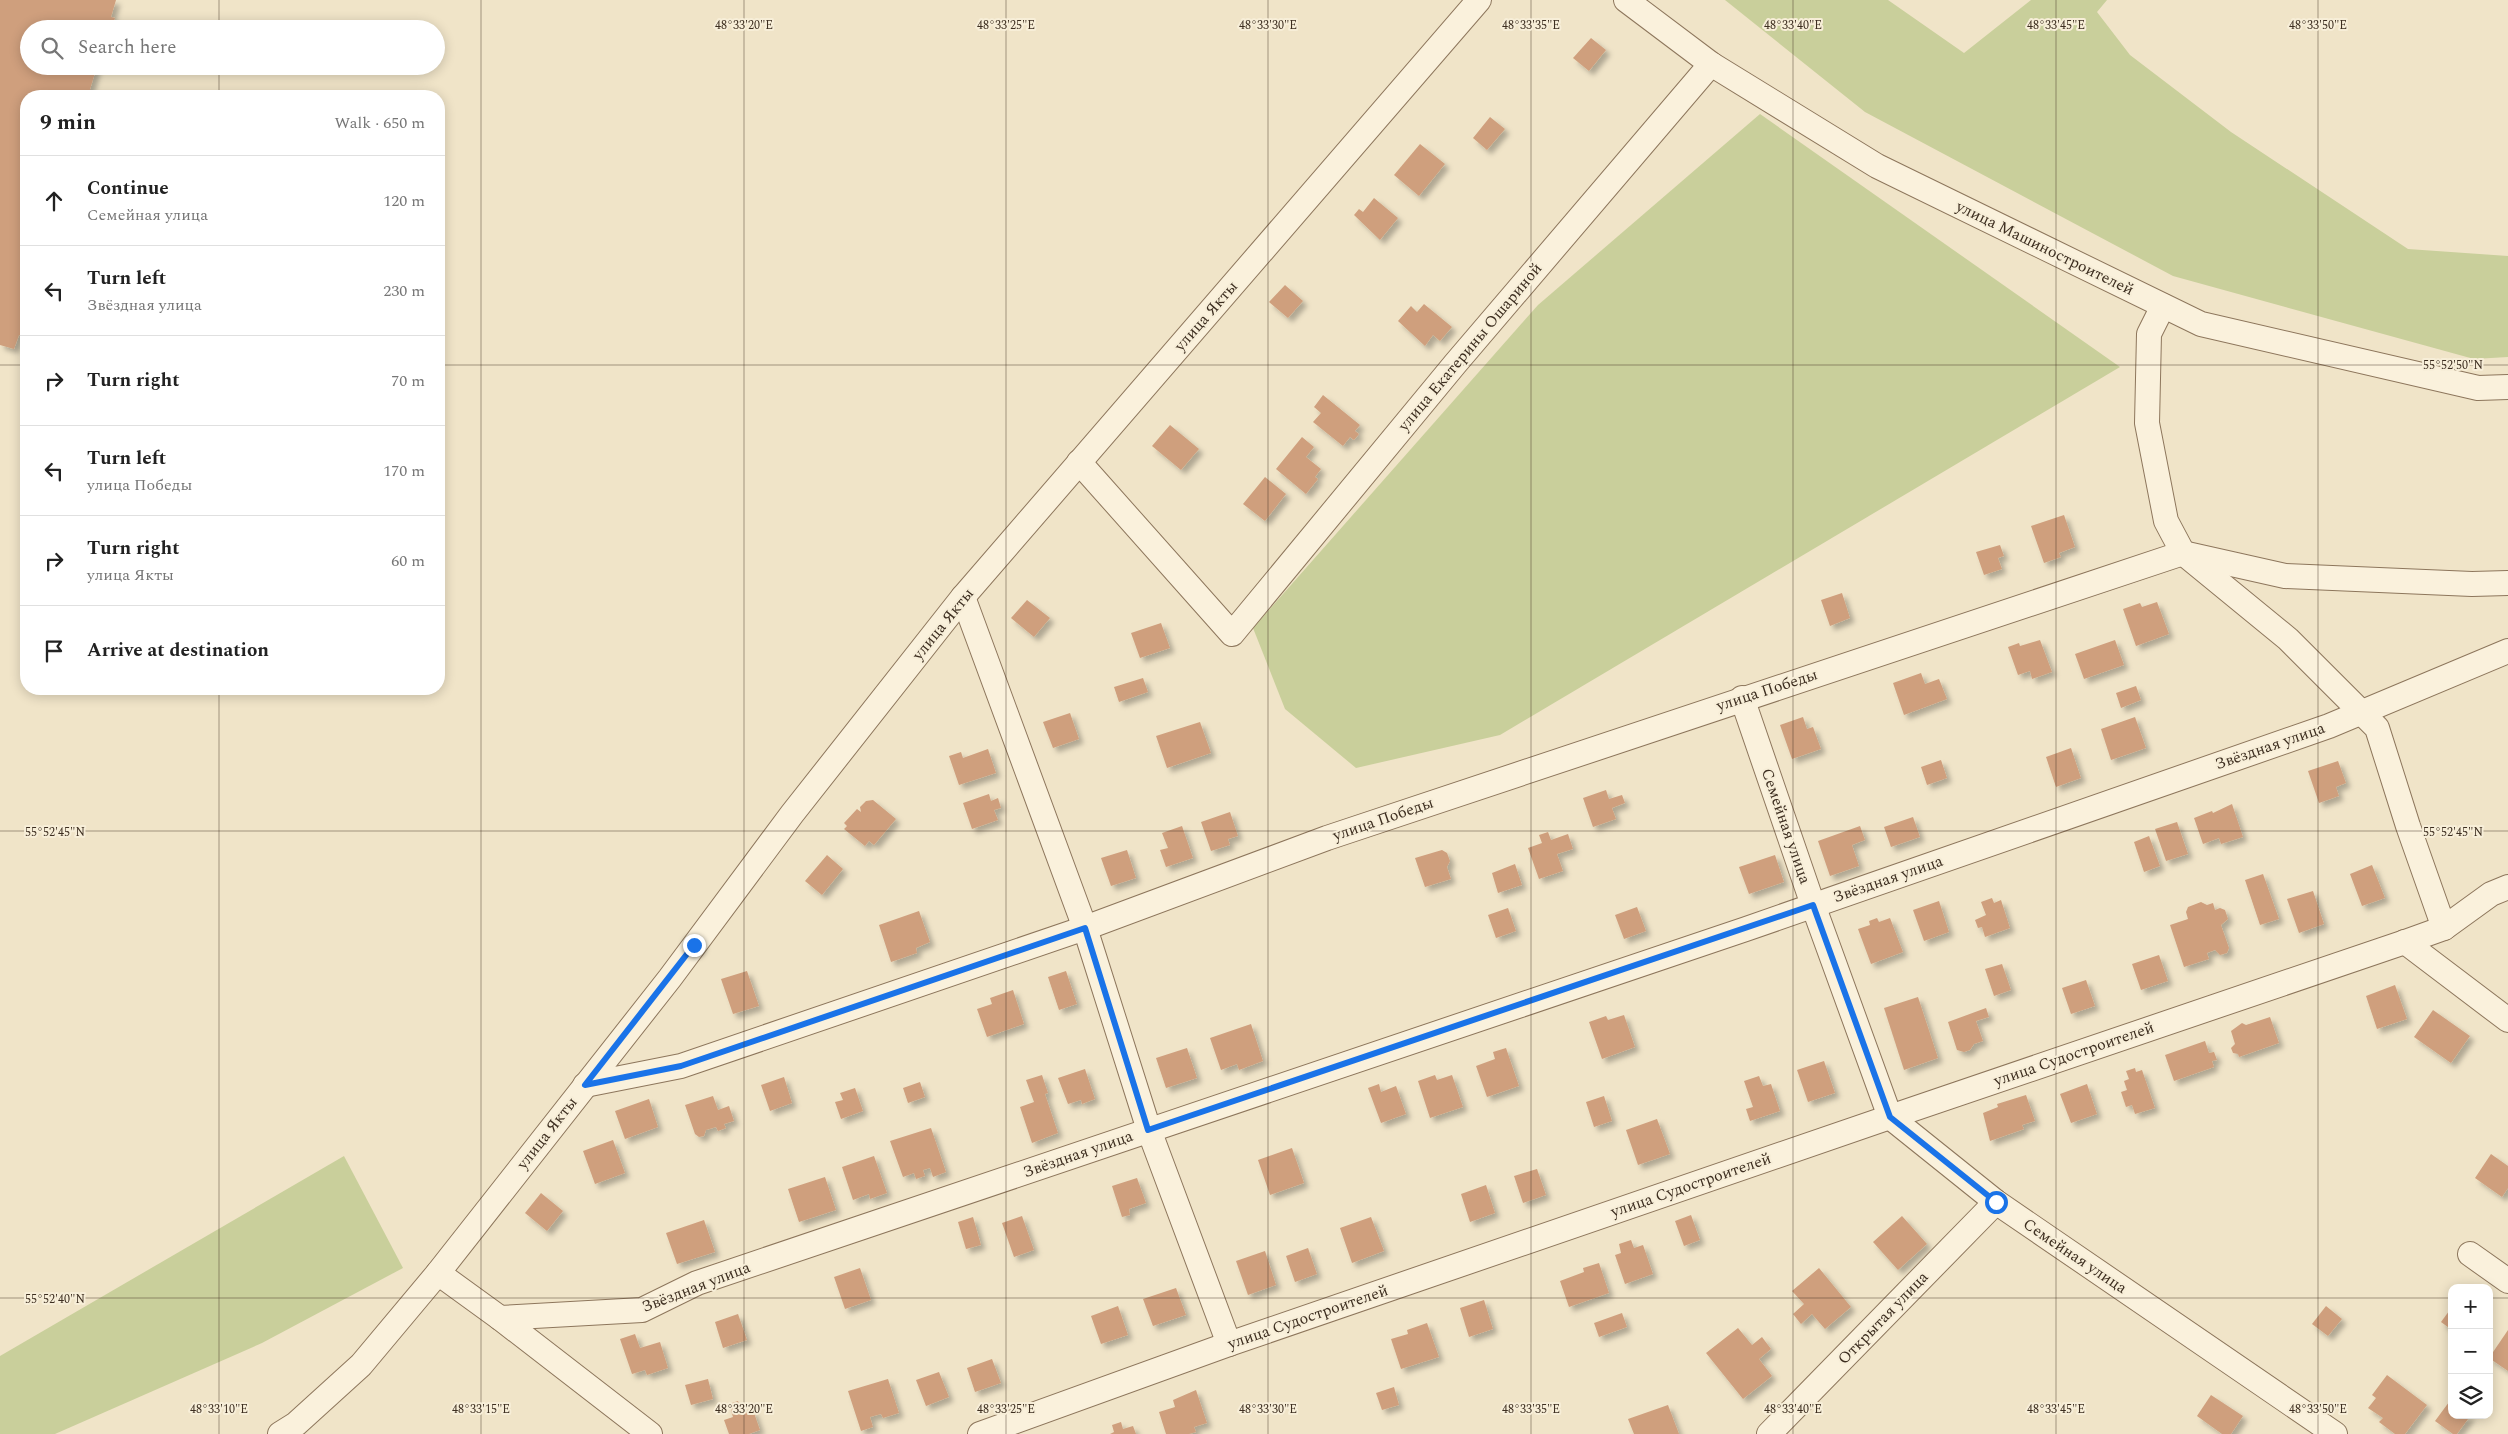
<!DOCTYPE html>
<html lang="en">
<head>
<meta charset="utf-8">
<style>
  :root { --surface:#fff; --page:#f6f6f6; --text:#222; --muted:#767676; --line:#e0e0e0 }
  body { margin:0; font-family:Spectral,serif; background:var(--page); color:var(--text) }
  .controls { position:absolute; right:15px; bottom:15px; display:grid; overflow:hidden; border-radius:10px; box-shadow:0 2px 12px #0003 }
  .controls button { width:45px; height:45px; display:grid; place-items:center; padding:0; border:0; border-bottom:1px solid var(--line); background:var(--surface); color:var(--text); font:25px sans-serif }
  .stop { position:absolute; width:15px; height:15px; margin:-11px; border:4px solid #1a73e8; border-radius:50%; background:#fff }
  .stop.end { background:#1a73e8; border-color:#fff; box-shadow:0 1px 5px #0008 }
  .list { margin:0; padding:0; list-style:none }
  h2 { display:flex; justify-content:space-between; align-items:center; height:65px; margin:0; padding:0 20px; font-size:21px }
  h2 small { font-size:16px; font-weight:400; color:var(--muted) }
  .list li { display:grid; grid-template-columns:32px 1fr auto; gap:15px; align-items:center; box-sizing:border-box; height:90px; padding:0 20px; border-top:1px solid var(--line) }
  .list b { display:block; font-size:19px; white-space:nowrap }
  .list p { margin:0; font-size:16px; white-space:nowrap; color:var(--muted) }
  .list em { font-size:16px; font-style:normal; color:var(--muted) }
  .icon { flex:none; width:28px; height:28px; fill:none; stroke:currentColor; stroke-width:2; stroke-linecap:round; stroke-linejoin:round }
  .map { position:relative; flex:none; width:2508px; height:1434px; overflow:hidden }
  .search { position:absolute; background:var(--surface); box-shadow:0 2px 12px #0003; left:20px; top:20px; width:425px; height:55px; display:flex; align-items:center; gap:12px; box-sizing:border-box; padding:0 18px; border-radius:28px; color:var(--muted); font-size:19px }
  .panel { position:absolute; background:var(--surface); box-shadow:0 2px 12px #0003; left:20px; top:90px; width:425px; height:605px; border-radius:20px }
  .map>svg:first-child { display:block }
  .green { fill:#c9cf9b }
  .building { fill:#cf9f7d; filter:url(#shadow) }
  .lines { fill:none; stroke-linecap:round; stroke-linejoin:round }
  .minor-casing { stroke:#8d765c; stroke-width:26 }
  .minor { stroke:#faf1dc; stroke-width:24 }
  .route { stroke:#1a73e8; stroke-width:6 }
  .ticks { fill:none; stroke:#3d2e20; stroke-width:1; stroke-opacity:0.45 }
  .labels { text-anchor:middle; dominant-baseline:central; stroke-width:4; stroke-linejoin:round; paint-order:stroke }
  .street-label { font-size:16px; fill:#3d2e20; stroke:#f7eed8 }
  .ticks-label { font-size:12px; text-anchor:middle; fill:#3d2e20; stroke:#f7eed8; stroke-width:4; stroke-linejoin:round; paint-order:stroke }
</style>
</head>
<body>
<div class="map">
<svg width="2508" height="1434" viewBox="0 0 2508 1434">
  <defs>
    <filter id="shadow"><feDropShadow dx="4.5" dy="4.5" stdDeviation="2.5" flood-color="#0004"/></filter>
  </defs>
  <rect width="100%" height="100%" fill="#f0e4c8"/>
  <g class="green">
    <path d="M1725,0H1888L1964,53L2031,0H2107L2097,12L2130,55L2231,132L2408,249L2508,256V357L2474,359L2173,276L1865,112Z"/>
    <path d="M1760,114L2120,367L1500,735L1356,768L1285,709L1253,628L1538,305Z"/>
    <path d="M344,1156L403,1268L262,1343L55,1434H0V1356Z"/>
  </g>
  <g class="building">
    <path d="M0,0H116L111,17L115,18L111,29H29V66H97L88,96H26V338L19,335L14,349L0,345Z"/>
    <path d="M1591,38L1606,50L1589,71L1573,58Z"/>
    <path d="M1490,117L1505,129L1487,150L1473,138Z"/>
    <path d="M1420,144L1445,164L1419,196L1394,175Z"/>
    <path d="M1374,198L1398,218L1380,240L1354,215L1359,209L1363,212Z"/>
    <path d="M1285,285L1303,301L1288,318L1269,302Z"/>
    <path d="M1424,304L1452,327L1440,341L1433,335L1425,346L1398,321L1411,306L1417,312Z"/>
    <path d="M1323,395L1360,425L1355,431L1359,434L1354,440L1350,437L1343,446L1313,422L1321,413L1314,407Z"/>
    <path d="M1170,425L1199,449L1181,470L1152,446Z"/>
    <path d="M1302,437L1314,447L1306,457L1321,469L1315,477L1318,479L1306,494L1276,469Z"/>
    <path d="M1265,477L1286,494L1265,521L1243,504Z"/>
    <path d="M2064,515L2075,547L2059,553L2061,557L2044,563L2031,526Z"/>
    <path d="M2000,545L2004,556L1998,558L2002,569L1984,575L1976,552Z"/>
    <path d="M1842,593L1850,618L1830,626L1821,600Z"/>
    <path d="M1027,600L1050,618L1034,637L1011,618Z"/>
    <path d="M2157,602L2169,634L2136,646L2123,609L2140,603L2142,607Z"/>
    <path d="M1161,623L1170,648L1140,658L1131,633Z"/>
    <path d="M2040,640L2052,672L2032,679L2030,671L2018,675L2008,647L2019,643L2020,646Z"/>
    <path d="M2115,640L2124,665L2084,679L2075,654Z"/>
    <path d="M1921,673L1925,684L1939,679L1947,699L1904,715L1893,683Z"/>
    <path d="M1143,678L1148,692L1119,702L1114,687Z"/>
    <path d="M2136,686L2141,700L2121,708L2116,693Z"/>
    <path d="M1070,713L1079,739L1053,748L1043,722Z"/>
    <path d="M1803,717L1807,729L1813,727L1821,749L1792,759L1780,725Z"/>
    <path d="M2135,717L2146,748L2111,760L2101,729Z"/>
    <path d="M1200,722L1211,753L1167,768L1156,736Z"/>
    <path d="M2071,748L2081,778L2056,787L2046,757Z"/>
    <path d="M988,749L996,773L959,785L949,756L961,752L963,758Z"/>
    <path d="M1941,760L1947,778L1927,785L1921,767Z"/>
    <path d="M2338,761L2346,783L2336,787L2339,796L2319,803L2308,771Z"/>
    <path d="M1606,790L1609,799L1622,795L1625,803L1612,808L1616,819L1593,827L1583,798Z"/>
    <path d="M989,794L991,801L998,798L1001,808L994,810L998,820L972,829L963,803Z"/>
    <path d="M873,800L896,819L874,845L869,841L865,846L844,829L847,826L844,823L857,809L861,812L860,807L866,801Z"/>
    <path d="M2232,804L2243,837L2221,844L2219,838L2203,844L2194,818L2212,811L2213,813Z"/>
    <path d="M1230,812L1238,836L1228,839L1230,845L1211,851L1201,822Z"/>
    <path d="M1913,817L1920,837L1891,847L1884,827Z"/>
    <path d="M2177,822L2188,854L2166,861L2155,829Z"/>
    <path d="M1182,826L1193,858L1166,867L1160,850L1168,848L1162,833Z"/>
    <path d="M1860,826L1865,840L1852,845L1859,866L1830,876L1818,841Z"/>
    <path d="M1548,832L1551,840L1568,834L1573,849L1557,854L1563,871L1539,879L1528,848L1542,843L1539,835Z"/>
    <path d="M2149,836L2160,866L2144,872L2134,842Z"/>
    <path d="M1127,850L1136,878L1111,886L1101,858Z"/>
    <path d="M1442,850L1447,853L1450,861L1447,867L1451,879L1425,887L1415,858Z"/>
    <path d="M827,855L843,869L822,895L805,881Z"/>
    <path d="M1775,855L1784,882L1749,894L1739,867Z"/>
    <path d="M1515,864L1522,885L1498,893L1492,873Z"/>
    <path d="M2372,865L2385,898L2362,906L2350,874Z"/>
    <path d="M2263,874L2279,919L2260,925L2245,880Z"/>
    <path d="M2313,891L2324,924L2299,933L2287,899Z"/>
    <path d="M1992,898L1994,903L2001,900L2010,928L1985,937L1982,927L1978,928L1975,920L1986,915L1981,902Z"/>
    <path d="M1939,901L1949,932L1924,941L1913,910Z"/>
    <path d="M2201,902L2207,905L2213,903L2215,910L2220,908L2225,910L2228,919L2221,925L2229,948L2227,953L2220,955L2215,950L2207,953L2209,959L2184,967L2170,925L2188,919L2186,912L2188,907Z"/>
    <path d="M1637,907L1646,931L1624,939L1615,915Z"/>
    <path d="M1508,908L1516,931L1496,938L1488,915Z"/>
    <path d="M919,911L930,942L916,948L917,953L891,962L879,925Z"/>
    <path d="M1877,918L1879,922L1890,918L1903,952L1871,964L1858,929L1870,925L1869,921Z"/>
    <path d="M2159,955L2168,981L2141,990L2132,964Z"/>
    <path d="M2002,964L2011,990L1994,996L1985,969Z"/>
    <path d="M747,971L759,1006L733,1014L721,979Z"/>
    <path d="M1066,971L1077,1004L1059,1010L1048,977Z"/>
    <path d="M2086,980L2095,1006L2071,1014L2062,988Z"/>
    <path d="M2395,985L2407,1019L2377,1029L2366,996Z"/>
    <path d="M1013,990L1024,1024L987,1037L977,1009L992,1004L990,998Z"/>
    <path d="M1918,997L1938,1058L1904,1070L1884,1008Z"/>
    <path d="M1986,1008L1989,1017L1976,1021L1983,1041L1974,1044L1970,1050L1964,1052L1957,1050L1948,1022Z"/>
    <path d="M2433,1010L2470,1036L2451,1063L2414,1037Z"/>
    <path d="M1624,1015L1635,1047L1602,1059L1589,1022L1606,1016L1608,1020Z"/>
    <path d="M2270,1017L2279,1043L2239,1057L2238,1054L2233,1053L2231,1048L2235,1044L2231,1031L2242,1023L2246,1025Z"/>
    <path d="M1251,1024L1263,1061L1239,1070L1237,1064L1221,1070L1210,1038Z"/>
    <path d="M2205,1041L2209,1053L2214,1052L2217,1060L2212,1061L2214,1067L2174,1081L2165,1055Z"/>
    <path d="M1187,1048L1197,1078L1166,1088L1156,1058Z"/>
    <path d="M1506,1048L1519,1086L1487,1097L1476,1066L1495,1059L1493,1052Z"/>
    <path d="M1824,1061L1835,1093L1808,1102L1797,1070Z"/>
    <path d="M2135,1068L2136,1072L2142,1070L2155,1108L2135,1114L2132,1105L2126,1107L2121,1092L2127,1090L2124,1081L2129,1079L2126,1071Z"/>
    <path d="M1085,1069L1095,1099L1082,1104L1081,1100L1068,1104L1058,1078Z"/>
    <path d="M1042,1075L1048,1093L1045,1094L1058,1133L1032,1143L1020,1107L1034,1102L1026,1080Z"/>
    <path d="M1435,1075L1437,1080L1452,1075L1463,1107L1430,1118L1418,1081Z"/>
    <path d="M1759,1076L1763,1086L1771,1084L1780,1111L1750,1121L1746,1109L1753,1107L1744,1081Z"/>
    <path d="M784,1077L792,1103L770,1111L761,1085Z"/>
    <path d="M920,1082L925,1097L908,1103L903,1088Z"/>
    <path d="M1379,1084L1381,1092L1396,1086L1406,1114L1381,1123L1368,1088Z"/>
    <path d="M2087,1084L2097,1114L2071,1123L2060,1094Z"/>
    <path d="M855,1088L863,1111L841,1119L835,1102L843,1100L840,1093Z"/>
    <path d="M2026,1095L2035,1121L2022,1125L2024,1129L1990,1141L1983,1113L1998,1107L1997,1104Z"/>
    <path d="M713,1096L718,1110L729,1106L734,1121L724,1124L726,1128L718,1131L716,1127L706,1130L704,1136L699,1137L695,1134L685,1105Z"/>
    <path d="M1604,1096L1612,1121L1594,1127L1586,1102Z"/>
    <path d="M649,1099L658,1127L625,1139L615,1111Z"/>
    <path d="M1657,1119L1670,1154L1638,1165L1626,1130Z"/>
    <path d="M931,1128L946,1172L933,1177L930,1168L923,1170L925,1176L916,1179L914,1173L903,1177L890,1141Z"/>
    <path d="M613,1140L625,1173L595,1184L583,1151Z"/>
    <path d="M1292,1148L1304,1183L1270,1195L1258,1160Z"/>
    <path d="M2491,1154L2508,1166V1188L2502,1197L2475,1178Z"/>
    <path d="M874,1156L887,1193L870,1199L869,1194L853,1200L842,1167Z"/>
    <path d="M1537,1169L1546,1195L1523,1203L1514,1176Z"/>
    <path d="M825,1177L836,1210L799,1222L788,1189Z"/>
    <path d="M1137,1178L1146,1203L1129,1209L1130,1215L1122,1217L1112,1186Z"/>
    <path d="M1486,1185L1495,1213L1470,1222L1461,1194Z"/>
    <path d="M541,1193L563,1211L547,1231L525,1213Z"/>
    <path d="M1691,1215L1700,1240L1684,1246L1675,1221Z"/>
    <path d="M1022,1216L1034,1250L1014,1257L1002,1223Z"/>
    <path d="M1902,1216L1927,1244L1898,1270L1873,1242Z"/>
    <path d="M973,1217L981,1245L966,1249L958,1222Z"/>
    <path d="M1371,1217L1384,1251L1352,1263L1340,1228Z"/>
    <path d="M704,1220L715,1252L677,1264L666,1233Z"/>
    <path d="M1631,1240L1634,1248L1643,1245L1653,1274L1625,1284L1615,1255L1621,1253L1619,1244Z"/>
    <path d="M1308,1248L1317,1274L1295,1282L1286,1256Z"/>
    <path d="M1265,1251L1276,1285L1248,1295L1236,1261Z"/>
    <path d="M1599,1263L1609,1293L1569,1307L1560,1281L1584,1272L1583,1268Z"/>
    <path d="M860,1268L871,1300L845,1309L834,1277Z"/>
    <path d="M1819,1268L1851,1307L1825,1329L1812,1314L1801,1324L1793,1314L1804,1304L1792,1291Z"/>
    <path d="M1176,1288L1186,1315L1153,1326L1143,1299Z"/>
    <path d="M1484,1300L1493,1329L1469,1337L1460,1308Z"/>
    <path d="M1118,1306L1128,1335L1101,1344L1091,1316Z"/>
    <path d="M2326,1306L2342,1319L2328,1336L2312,1324Z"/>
    <path d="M2452,1307V1330L2441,1322Z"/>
    <path d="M1622,1313L1627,1327L1599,1337L1594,1323Z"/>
    <path d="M738,1314L747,1340L723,1348L715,1322Z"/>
    <path d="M1427,1323L1439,1357L1401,1369L1391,1339L1408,1334L1407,1330Z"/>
    <path d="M1738,1328L1752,1345L1762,1337L1771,1349L1759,1359L1772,1376L1743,1399L1706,1353Z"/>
    <path d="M2508,1330V1371L2489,1358Z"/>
    <path d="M635,1334L640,1348L660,1342L668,1368L647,1375L645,1370L632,1374L620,1339Z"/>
    <path d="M992,1359L1001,1383L975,1392L967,1368Z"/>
    <path d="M939,1372L949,1397L926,1406L916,1380Z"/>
    <path d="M2387,1375L2427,1405L2405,1434H2395L2379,1422L2383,1418L2368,1408L2376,1398L2372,1395Z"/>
    <path d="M708,1379L713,1399L691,1405L685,1385Z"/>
    <path d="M888,1379L899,1413L883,1418L881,1414L870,1417L873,1427L861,1431L848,1391Z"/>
    <path d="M1394,1387L1399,1405L1382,1410L1376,1393Z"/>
    <path d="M1196,1390L1207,1423L1194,1427L1196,1432L1189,1434H1166L1159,1412L1175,1407L1173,1400Z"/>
    <path d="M2211,1395L2243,1416L2231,1434H2222L2197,1416Z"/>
    <path d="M2452,1398V1415H2471L2457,1434H2453L2435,1421Z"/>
    <path d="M738,1401L742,1414L753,1410L760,1430L749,1434H729L724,1420L733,1417L729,1404Z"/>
    <path d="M1668,1405L1679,1434H1634L1628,1419Z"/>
    <path d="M1121,1422L1123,1429L1133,1426L1136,1434H1110L1114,1432L1112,1425Z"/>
  </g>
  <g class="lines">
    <g class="minor-casing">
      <g id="minor">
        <path d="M1626,0L1711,64L1877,166L2201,324L2478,388L2508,387"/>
        <path d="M2163,306L2149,334L2147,423L2166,521L2183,553L2288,639L2377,728L2408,826L2444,928"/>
        <path d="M1079,462L1232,634L1455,364L1711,64"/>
        <path d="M2187,554L2285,576L2472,584L2508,583"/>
        <path d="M963,597L1085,928L1149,1130L1229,1344"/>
        <path d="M1742,698L1813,905L1890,1117L1996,1202L2335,1434"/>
        <path d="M2405,942L2508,1020"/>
        <path d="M585,1085L681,1066L1085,928L1327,838L2183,553"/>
        <path d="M2470,1254L2508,1281"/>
        <path d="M438,1273L500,1318L650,1434"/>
        <path d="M500,1318L642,1310L697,1283L1746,929L2329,726L2508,651"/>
        <path d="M280,1434L296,1424L361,1365L438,1273L670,978L792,814L963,597L1479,0"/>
        <path d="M980,1434L1229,1344L1890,1117L2405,942L2444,928L2491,894L2508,887"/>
        <path d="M1769,1434L1996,1202"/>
      </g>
    </g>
    <use href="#minor" class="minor"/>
  </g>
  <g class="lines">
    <path class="route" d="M694,945L585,1085L681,1066L1085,928L1148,1130L1813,905L1890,1117L1996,1202"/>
  </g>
  <path class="ticks" d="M219,0V29M481,0V1434M744,0V1434M1006,0V1434M1268,0V1434M1531,0V1434M1793,0V1434M2056,0V1434M2318,0V1434M219,66V96M0,365H26M439,365H2508M219,689V1434M0,831H2508M0,1298H2452M2489,1298H2508"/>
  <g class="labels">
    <g class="street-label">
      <text transform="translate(2045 248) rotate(26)">улица Машиностроителей</text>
      <text transform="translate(1206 316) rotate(-49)">улица Якты</text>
      <text transform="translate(1470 347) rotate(-50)">улица Екатерины Ошариной</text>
      <text transform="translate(943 624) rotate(-51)">улица Якты</text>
      <text transform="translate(1767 690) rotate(-18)">улица Победы</text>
      <text transform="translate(2270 746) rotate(-19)">Звёздная улица</text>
      <text transform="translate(1383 819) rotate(-19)">улица Победы</text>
      <text transform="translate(1786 826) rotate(71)">Семейная улица</text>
      <text transform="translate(1888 879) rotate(-19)">Звёздная улица</text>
      <text transform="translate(2074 1054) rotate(-19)">улица Судостроителей</text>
      <text transform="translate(547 1133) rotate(-52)">улица Якты</text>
      <text transform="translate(1078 1154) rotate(-19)">Звёздная улица</text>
      <text transform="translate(1691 1185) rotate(-19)">улица Судостроителей</text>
      <text transform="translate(2075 1256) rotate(34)">Семейная улица</text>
      <text transform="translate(696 1287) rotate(-21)">Звёздная улица</text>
      <text transform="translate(1308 1317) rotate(-19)">улица Судостроителей</text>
      <text transform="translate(1883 1318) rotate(-46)">Открытая улица</text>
    </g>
  </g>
  <g class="ticks-label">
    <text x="744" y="29">48°33'20"E</text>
    <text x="1006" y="29">48°33'25"E</text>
    <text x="1268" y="29">48°33'30"E</text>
    <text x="1531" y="29">48°33'35"E</text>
    <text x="1793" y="29">48°33'40"E</text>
    <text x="2056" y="29">48°33'45"E</text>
    <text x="2318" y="29">48°33'50"E</text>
    <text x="2453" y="369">55°52'50"N</text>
    <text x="55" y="836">55°52'45"N</text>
    <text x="2453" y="836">55°52'45"N</text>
    <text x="55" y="1303">55°52'40"N</text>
    <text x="219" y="1413">48°33'10"E</text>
    <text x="481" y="1413">48°33'15"E</text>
    <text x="744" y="1413">48°33'20"E</text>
    <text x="1006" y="1413">48°33'25"E</text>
    <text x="1268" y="1413">48°33'30"E</text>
    <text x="1531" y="1413">48°33'35"E</text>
    <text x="1793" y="1413">48°33'40"E</text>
    <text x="2056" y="1413">48°33'45"E</text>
    <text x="2318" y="1413">48°33'50"E</text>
  </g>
</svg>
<div class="controls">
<button>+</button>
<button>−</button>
<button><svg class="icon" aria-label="layers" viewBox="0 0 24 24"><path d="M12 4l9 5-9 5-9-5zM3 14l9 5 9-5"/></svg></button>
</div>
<div class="stop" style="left:1996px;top:1202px"></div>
<div class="stop end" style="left:694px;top:945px"></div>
<div class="search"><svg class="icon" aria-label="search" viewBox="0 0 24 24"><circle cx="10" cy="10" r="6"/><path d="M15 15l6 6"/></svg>Search here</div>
<section class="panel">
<h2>9 min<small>Walk · 650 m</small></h2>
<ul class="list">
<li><svg class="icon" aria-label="ahead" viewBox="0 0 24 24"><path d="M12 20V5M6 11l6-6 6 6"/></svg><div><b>Continue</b><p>Семейная улица</p></div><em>120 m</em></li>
<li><svg class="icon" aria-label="left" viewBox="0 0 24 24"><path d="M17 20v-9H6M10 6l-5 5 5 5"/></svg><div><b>Turn left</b><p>Звёздная улица</p></div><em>230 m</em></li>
<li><svg class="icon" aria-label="right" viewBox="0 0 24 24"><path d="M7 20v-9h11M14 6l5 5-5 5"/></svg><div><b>Turn right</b></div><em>70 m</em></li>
<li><svg class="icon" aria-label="left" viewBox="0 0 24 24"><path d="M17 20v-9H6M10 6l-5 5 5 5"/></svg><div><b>Turn left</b><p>улица Победы</p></div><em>170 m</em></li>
<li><svg class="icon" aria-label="right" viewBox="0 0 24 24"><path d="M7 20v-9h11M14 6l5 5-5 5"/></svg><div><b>Turn right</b><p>улица Якты</p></div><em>60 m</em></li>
<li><svg class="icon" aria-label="arrive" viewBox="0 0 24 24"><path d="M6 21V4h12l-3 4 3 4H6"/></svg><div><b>Arrive at destination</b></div></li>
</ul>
</section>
</div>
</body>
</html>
